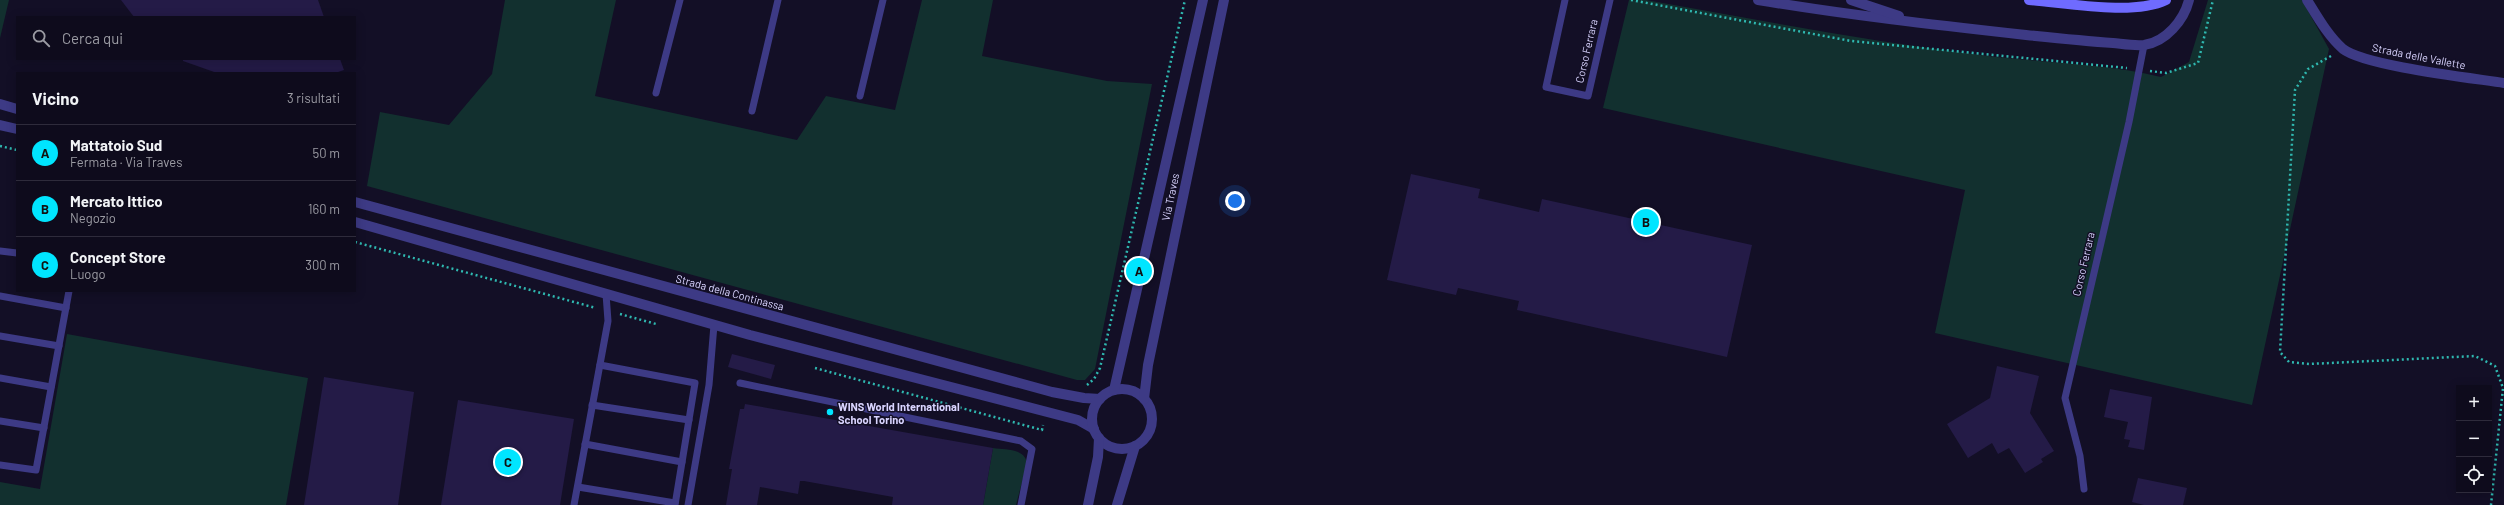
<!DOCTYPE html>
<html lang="it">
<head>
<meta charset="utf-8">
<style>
  :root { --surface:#0e0b1c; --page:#171425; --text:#f1f3f6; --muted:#9b9ba3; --line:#2e2b3b; --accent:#00e5ff }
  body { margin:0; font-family:Barlow,sans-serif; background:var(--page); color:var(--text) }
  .controls { position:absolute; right:12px; bottom:12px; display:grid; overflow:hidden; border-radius:0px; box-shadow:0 2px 10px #0003 }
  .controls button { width:36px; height:36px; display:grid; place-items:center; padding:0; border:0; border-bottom:1px solid var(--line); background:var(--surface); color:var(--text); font:20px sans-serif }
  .you { position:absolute; left:1235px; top:201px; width:14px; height:14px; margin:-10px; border:3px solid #fff; border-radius:50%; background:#1a73e8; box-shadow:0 0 0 6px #1a73e833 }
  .badge { display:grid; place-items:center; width:26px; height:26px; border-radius:50%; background:var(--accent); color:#111; font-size:13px; font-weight:700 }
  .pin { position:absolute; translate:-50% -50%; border:2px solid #fff; box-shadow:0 1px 4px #0006 }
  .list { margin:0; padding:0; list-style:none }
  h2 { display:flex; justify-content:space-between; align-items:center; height:52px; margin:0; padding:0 16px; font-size:17px }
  h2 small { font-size:13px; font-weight:400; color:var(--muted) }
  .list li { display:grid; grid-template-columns:26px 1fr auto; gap:12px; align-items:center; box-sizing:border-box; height:56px; padding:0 16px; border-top:1px solid var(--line) }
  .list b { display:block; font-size:15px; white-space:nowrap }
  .list p { margin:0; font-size:13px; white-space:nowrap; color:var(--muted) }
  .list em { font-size:13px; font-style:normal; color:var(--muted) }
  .icon { flex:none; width:22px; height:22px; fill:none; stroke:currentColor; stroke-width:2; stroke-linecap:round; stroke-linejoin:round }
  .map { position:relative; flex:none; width:2504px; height:505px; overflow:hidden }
  .search { position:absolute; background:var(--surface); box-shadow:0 2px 10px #0003; left:16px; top:16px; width:340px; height:44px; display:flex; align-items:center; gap:10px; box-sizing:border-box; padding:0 14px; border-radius:0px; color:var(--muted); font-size:15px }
  .panel { position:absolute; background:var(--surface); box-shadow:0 2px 10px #0003; left:16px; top:72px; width:340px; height:220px; border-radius:0px }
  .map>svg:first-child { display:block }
  .green { fill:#12302f }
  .building { fill:#241b47 }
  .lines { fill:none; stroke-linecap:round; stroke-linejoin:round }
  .path { stroke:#2fb8b0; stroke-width:2.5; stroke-dasharray:2 3; stroke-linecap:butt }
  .service { stroke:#3d3a85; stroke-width:7 }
  .minor { stroke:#3d3a85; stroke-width:10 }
  .secondary { stroke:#6f6bff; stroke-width:10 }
  .poi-dot { fill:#00e5ff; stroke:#130f26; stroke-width:1.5 }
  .labels { text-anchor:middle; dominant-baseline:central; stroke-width:3; stroke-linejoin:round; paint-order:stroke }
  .street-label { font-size:11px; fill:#d9d4ff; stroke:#130f26 }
  .poi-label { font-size:11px; font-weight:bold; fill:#d9d4ff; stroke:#130f26; text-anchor:start }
</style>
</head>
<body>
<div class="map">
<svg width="2504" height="505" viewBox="0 0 2504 505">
  <rect width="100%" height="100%" fill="#130f26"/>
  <g class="green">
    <path d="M0,0H9L0,38Z"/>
    <path d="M505,0H616L595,96L797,140L826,96L895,110L922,0H993L982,56L1107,81L1152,84L1095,369L1085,380H1077L367,186L380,112L449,125L492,74Z"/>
    <path d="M1629,0H1646C1757,20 1868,41 1981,55C2041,63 2102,63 2161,77L2189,62L2208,0H2302L2329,49L2252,405L1935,333L1965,190L1603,108Z"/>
    <path d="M67,334L308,378L286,505H0V482L40,489Z"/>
    <path d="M993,448C1006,450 1024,448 1027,463L1016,505H983Z"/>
  </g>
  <g class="building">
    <path d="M121,0H318L324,17H134Z"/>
    <path d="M183,59H340L344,70L335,73H217L183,61Z"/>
    <path d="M1411,174L1480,189L1478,198L1539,212L1542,199L1752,245L1727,357L1517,310L1519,301L1458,288L1456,295L1387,280Z"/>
    <path d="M732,354L775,365L771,379L728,367Z"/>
    <path d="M1997,366L2039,376L2030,413L2054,451L2041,459L2043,462L2025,473L2009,448L1998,454L1992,443L1968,458L1947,424L1990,398Z"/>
    <path d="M324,377L414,392L398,505H304Z"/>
    <path d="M2110,389L2152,397L2144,450L2128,447L2130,440L2124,439L2128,422L2104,417Z"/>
    <path d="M458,400L574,419L560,505H441Z"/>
    <path d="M745,404L993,448L983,505H892L893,497L804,481H800L798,494L760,487L757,505H726L732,469H729L740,409H744Z"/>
    <path d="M2138,478L2187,488L2183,505H2144L2132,502Z"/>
  </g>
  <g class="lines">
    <g class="path">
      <path d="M1631,0L1851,41L2127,68"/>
      <path d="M2331,56L2308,69L2295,90L2280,352L2289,362L2309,364L2475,356L2495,366L2503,388L2491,505"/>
      <path d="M2150,71L2166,73L2198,63L2213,0"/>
      <path d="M0,146L17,150"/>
      <path d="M355,242L596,308"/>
      <path d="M620,314L656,324"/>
      <path d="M815,368L1042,430L1043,425"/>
      <path d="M1087,385L1094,379L1100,368L1185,0"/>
    </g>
    <g class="service">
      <path d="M1565,0L1546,87L1588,96L1610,0"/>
      <path d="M656,93L680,0"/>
      <path d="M860,96L883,0"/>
      <path d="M752,111L778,0"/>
      <path d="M0,251L17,253"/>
      <path d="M0,296L66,308"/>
      <path d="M0,336L59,346"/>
      <path d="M600,365L695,383L675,505"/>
      <path d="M0,378L51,387"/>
      <path d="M740,383L1021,441L1032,449L1021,505"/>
      <path d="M592,405L689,420"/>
      <path d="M0,421L44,428"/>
      <path d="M585,444L682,462"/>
      <path d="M0,465L36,470L69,291"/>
      <path d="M578,487L675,503"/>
      <path d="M2084,489L2080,456L2065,398L2129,122L2144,45"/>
      <path d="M574,505L608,321L606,294"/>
      <path d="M688,505L709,385L714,325"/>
    </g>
    <g class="minor">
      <path d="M1758,0C1847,15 1936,25 2026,35C2055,38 2084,41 2113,43C2123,44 2134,46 2144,45C2166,42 2184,20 2189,0"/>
      <path d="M1851,0L1899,16"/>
      <path d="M2307,0C2317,16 2328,36 2343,49C2365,66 2472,78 2504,83"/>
      <path d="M0,104L17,109"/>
      <path d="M0,125L17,129"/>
      <path d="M355,202L1052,392L1084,398L1100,399"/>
      <path d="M355,222L750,335L1078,420L1094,429"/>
      <circle cx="1122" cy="419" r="30"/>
      <path d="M1114,390L1203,0"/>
      <path d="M1144,399L1148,365L1224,0"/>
      <path d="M1088,505L1098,457L1099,438"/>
      <path d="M1117,505L1135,446"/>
    </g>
    <path class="secondary" d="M2029,0C2067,3 2133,16 2166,0"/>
  </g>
  <circle class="poi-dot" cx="830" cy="412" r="4"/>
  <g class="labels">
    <g class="street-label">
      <text transform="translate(1586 51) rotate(-77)">Corso Ferrara</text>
      <text transform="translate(2419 56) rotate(11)">Strada delle Vallette</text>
      <text transform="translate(1170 197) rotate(-78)">Via Traves</text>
      <text transform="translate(2083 264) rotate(-77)">Corso Ferrara</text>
      <text transform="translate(730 292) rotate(15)">Strada della Continassa</text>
    </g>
    <g class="poi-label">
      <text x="838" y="406">WINS World International<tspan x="838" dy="13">School Torino</tspan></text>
    </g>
  </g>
</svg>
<div class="controls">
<button>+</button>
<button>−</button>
<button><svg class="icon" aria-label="locate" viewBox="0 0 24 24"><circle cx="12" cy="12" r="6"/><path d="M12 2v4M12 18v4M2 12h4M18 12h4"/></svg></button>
</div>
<div class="you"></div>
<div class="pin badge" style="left:1139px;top:271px">A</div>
<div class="pin badge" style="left:1646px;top:222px">B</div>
<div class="pin badge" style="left:508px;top:462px">C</div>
<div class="search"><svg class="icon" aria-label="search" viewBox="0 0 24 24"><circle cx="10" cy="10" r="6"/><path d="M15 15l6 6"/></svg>Cerca qui</div>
<section class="panel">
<h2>Vicino<small>3 risultati</small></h2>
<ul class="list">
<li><span class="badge">A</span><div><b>Mattatoio Sud</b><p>Fermata · Via Traves</p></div><em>50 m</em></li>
<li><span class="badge">B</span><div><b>Mercato Ittico</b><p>Negozio</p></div><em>160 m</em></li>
<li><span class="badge">C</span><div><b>Concept Store</b><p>Luogo</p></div><em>300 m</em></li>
</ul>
</section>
</div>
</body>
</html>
